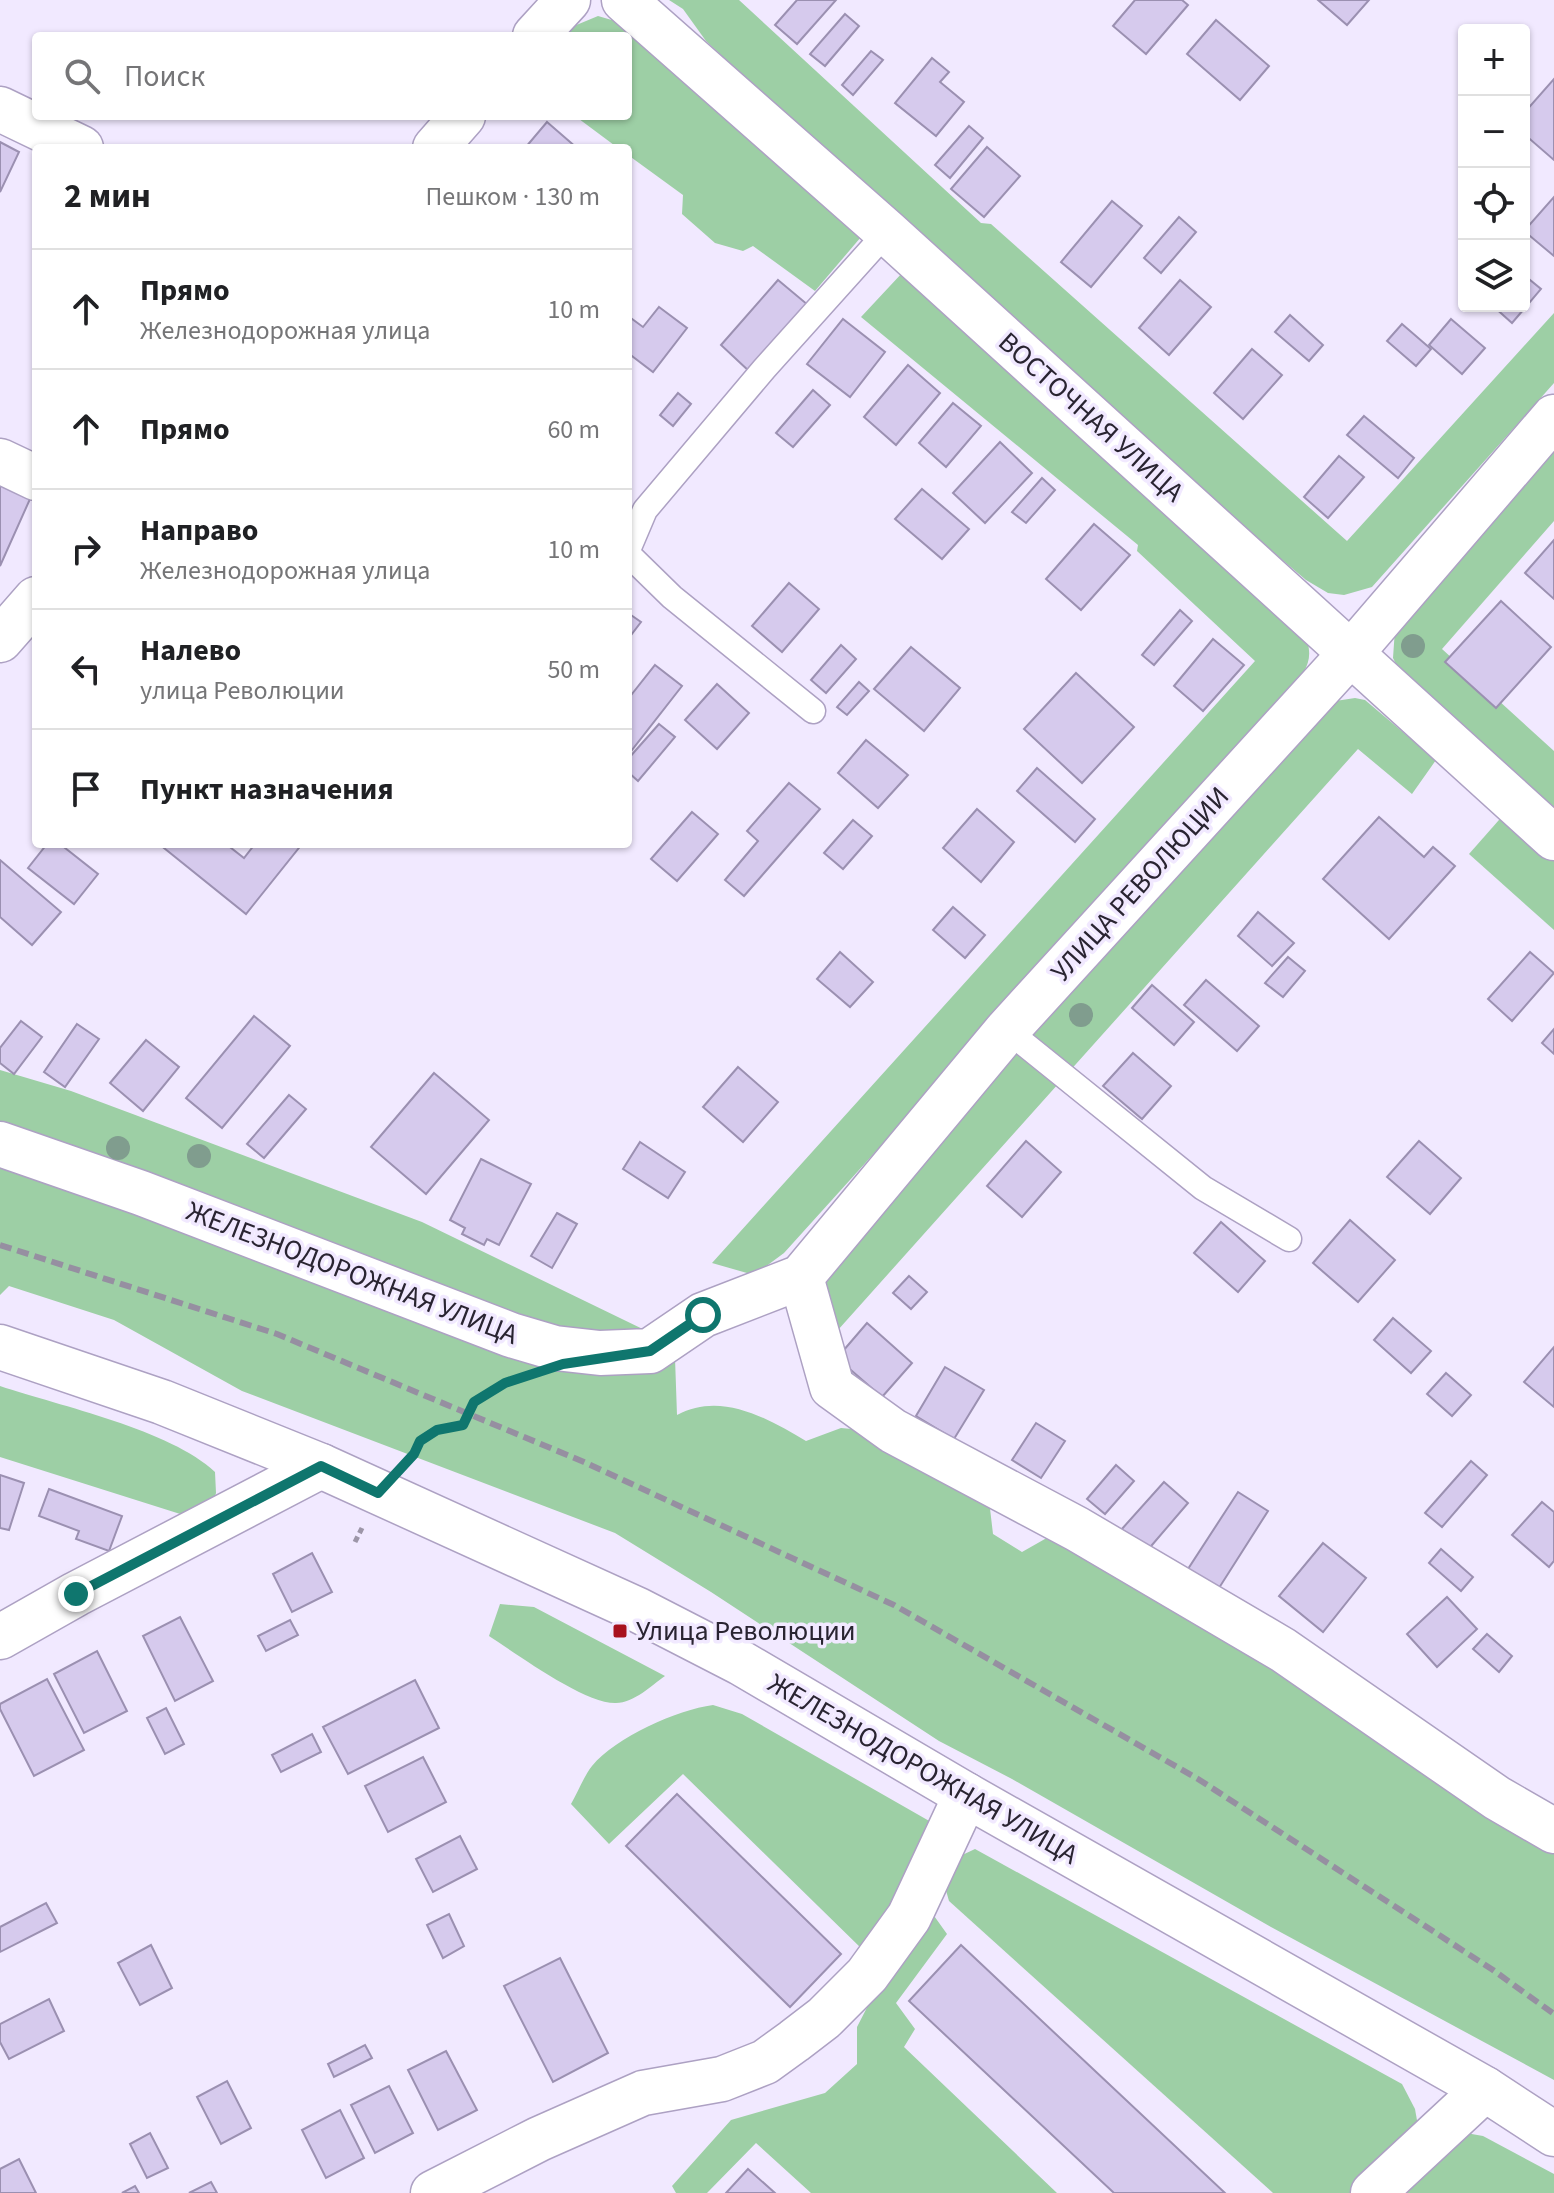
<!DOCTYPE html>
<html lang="ru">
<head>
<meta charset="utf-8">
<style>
  :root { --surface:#fff; --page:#f6f6f6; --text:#202124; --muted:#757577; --line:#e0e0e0 }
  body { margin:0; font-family:"Source Sans 3",sans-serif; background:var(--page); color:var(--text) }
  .controls { position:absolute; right:24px; top:24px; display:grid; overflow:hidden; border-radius:8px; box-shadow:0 2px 6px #0004 }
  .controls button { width:72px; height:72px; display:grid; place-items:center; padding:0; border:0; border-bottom:2px solid var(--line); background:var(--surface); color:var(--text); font:40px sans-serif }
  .stop { position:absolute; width:24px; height:24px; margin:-18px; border:6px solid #0f766e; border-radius:50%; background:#fff }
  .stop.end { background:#0f766e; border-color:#fff; box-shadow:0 2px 8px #0008 }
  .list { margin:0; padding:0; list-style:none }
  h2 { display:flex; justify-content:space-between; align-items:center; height:104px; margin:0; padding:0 32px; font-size:34px }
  h2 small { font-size:26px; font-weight:400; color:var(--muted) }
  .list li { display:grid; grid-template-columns:52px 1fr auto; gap:24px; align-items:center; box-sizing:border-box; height:120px; padding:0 32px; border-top:2px solid var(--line) }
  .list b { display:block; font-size:30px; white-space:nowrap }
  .list p { margin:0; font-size:26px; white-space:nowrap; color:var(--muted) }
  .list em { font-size:26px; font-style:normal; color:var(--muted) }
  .icon { flex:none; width:44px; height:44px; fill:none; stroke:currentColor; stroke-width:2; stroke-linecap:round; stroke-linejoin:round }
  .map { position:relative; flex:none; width:1554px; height:2193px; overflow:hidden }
  .search { position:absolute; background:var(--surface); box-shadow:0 2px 6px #0004; left:32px; top:32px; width:600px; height:88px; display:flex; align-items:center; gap:20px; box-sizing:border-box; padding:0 28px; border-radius:8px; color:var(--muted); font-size:30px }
  .panel { position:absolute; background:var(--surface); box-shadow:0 2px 6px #0004; left:32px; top:144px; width:600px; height:704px; border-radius:8px }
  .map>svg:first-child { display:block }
  .green { fill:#9dcfa5 }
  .building { fill:#d6caed; stroke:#9b90b1; stroke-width:2 }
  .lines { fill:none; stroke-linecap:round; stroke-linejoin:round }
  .lane-casing { stroke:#ada1c3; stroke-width:27 }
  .street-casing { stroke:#ada1c3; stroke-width:47 }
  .secondary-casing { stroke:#ada1c3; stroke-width:47 }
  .path { stroke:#9d96a8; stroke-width:5; stroke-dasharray:6 4; stroke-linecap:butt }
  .lane { stroke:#fff; stroke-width:24 }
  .street { stroke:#fff; stroke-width:44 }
  .secondary { stroke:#fff; stroke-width:44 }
  .rail { stroke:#968fa1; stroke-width:6; stroke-dasharray:12 6; stroke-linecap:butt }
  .tree { fill:#809d8e }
  .route { stroke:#0f766e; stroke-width:10 }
  .poi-dot { fill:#a8111e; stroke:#f1e9ff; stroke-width:3 }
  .labels { text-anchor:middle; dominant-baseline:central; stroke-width:7; stroke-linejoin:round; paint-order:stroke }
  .street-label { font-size:28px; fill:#292431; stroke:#f1e9ff }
  .poi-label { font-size:28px; fill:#292431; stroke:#f1e9ff; text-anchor:start }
</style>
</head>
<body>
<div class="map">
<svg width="1554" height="2193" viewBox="0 0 1554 2193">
  <rect width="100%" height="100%" fill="#f1e9ff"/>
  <g class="green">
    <path d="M669,0H739L981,223L991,224L1347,541L1554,313V383L1372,587L1344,595L1328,593L1306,580L1208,497L769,100L706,41L683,9Z"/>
    <path d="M598,16L622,23L861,237L815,291L753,246L743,251L715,243L682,214L683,195L628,155V148H618L575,116H628V36H565L574,26Z"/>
    <path d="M903,272L1303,629C1316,660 1307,667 1290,693L784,1253L754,1275L712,1263L1255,661L1137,551L1138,545L861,317Z"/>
    <path d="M1554,438V521L1442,649L1554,751V811L1398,668L1393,658L1395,629Z"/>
    <path d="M1355,698L1365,700L1436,760L1412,794L1358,749L829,1340L817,1289L831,1258L1329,702Z"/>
    <path d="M1506,812L1554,856V930L1469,854Z"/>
    <path d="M0,1070L71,1091L422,1222L655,1335L595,1343L0,1136Z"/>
    <path d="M0,1157L224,1239L675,1358L677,1415C721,1391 767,1418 806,1441L841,1428L863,1430L989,1500L993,1534L1022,1552L1059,1531L1554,1844V2080L1271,1927L1012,1779L939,1741L711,1592L615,1533L242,1391L114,1320L9,1286L0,1295Z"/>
    <path d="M0,1386C60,1406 171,1430 215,1472L216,1493L211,1510L196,1519L0,1457Z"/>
    <path d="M500,1604L534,1607L665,1676C652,1685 634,1703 616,1703C585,1704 517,1654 489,1636Z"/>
    <path d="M713,1705L742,1714L931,1822L933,1837L864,1951L683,1774L609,1844L571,1804C578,1792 584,1776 592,1766C616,1737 677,1710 713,1705Z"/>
    <path d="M975,1849L1402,2084L1415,2109L1418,2126L1360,2193H1273L949,1901L945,1887L958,1857Z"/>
    <path d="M932,1913L947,1934L896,2003L915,2029L904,2047L1057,2193H811L756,2143L707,2193H676L672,2186L731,2120L825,2093L857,2064V2027L896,1951Z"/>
    <path d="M1466,2133L1483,2136L1554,2174V2193H1402Z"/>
  </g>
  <g class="building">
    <path d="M797,0H836L797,44L775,25Z"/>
    <path d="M1135,0H1182L1188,5L1146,54L1113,26Z"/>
    <path d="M1318,0H1369L1347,25Z"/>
    <path d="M845,14L859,26L825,66L810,54Z"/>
    <path d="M1216,20L1269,66L1240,100L1187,54Z"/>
    <path d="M871,51L883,60L853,95L842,85Z"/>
    <path d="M932,58L949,72L940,82L964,102L936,136L895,103Z"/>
    <path d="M1554,79V160L1524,134V113Z"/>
    <path d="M547,122L577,148H525Z"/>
    <path d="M969,126L983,138L950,178L935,165Z"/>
    <path d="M0,142L19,152L0,192Z"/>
    <path d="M987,147L1020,176L984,217L951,189Z"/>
    <path d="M1554,197V256L1524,231Z"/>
    <path d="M1112,201L1142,226L1091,287L1061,262Z"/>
    <path d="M1179,217L1196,232L1161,273L1144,258Z"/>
    <path d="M1524,275L1541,289L1512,323L1493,306H1524Z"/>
    <path d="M778,280L808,305L750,372L721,345Z"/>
    <path d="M1180,280L1211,307L1169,355L1139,328Z"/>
    <path d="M659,307L687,328L653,372L628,353V316L643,327Z"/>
    <path d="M1290,315L1323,345L1309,361L1275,332Z"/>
    <path d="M843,319L885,352L850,397L807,364Z"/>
    <path d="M1451,319L1485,348L1462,374L1429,345Z"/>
    <path d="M1402,324L1431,349L1416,366L1387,341Z"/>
    <path d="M1252,349L1282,375L1243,419L1214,393Z"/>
    <path d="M908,365L940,393L896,445L864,417Z"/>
    <path d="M813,390L830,405L793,447L776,433Z"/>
    <path d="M678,393L691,404L673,426L660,415Z"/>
    <path d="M953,403L981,426L946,467L919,443Z"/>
    <path d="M1364,416L1414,458L1398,478L1347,435Z"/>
    <path d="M1000,442L1032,473L985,523L953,493Z"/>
    <path d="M1339,456L1364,477L1328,518L1304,497Z"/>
    <path d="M1042,478L1055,490L1026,523L1012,512Z"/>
    <path d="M0,485L30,499L0,566Z"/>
    <path d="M922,489L969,529L942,559L895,519Z"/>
    <path d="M1094,524L1130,555L1081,610L1046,579Z"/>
    <path d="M1554,540V599L1525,573Z"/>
    <path d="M789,583L819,609L782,652L752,626Z"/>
    <path d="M1501,601L1551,647L1496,708L1445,662Z"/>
    <path d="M1180,610L1192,621L1154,665L1142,655Z"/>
    <path d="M628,613L641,622L628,639Z"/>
    <path d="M1213,639L1244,665L1203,711L1174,686Z"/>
    <path d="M841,645L856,659L826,693L811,680Z"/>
    <path d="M911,647L960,688L924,731L874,689Z"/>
    <path d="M655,665L682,686L628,755V699Z"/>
    <path d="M1076,673L1134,727L1082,783L1024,729Z"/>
    <path d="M859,682L869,691L847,715L837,707Z"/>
    <path d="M717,684L749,713L717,749L685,720Z"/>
    <path d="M659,724L675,737L638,781L628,772V759Z"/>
    <path d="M866,740L908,775L878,808L838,773Z"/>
    <path d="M1037,768L1095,819L1075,842L1017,791Z"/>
    <path d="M789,783L820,809L744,896L725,880L758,841L747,831Z"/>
    <path d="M977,809L1014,842L981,882L943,848Z"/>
    <path d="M692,812L718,834L677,881L651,859Z"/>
    <path d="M1379,817L1424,857L1433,847L1455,866L1389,939L1323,879Z"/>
    <path d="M853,820L872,836L843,869L824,853Z"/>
    <path d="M47,844H60L98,874L74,904L28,868Z"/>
    <path d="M159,844H226L244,858L255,844H302L246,914Z"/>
    <path d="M0,860L61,912L32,945L0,917Z"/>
    <path d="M953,907L985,935L965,958L933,930Z"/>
    <path d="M1258,912L1294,943L1272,966L1238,936Z"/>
    <path d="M840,952L873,982L850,1007L817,979Z"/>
    <path d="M1530,952L1554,973L1512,1021L1488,999Z"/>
    <path d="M1288,957L1305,971L1283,997L1265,983Z"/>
    <path d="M1206,980L1259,1026L1237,1051L1184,1005Z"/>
    <path d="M1152,985L1194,1022L1174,1045L1132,1008Z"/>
    <path d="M254,1016L290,1046L222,1128L186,1098Z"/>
    <path d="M21,1021L42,1037L14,1074L0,1063V1048Z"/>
    <path d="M77,1024L99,1039L65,1087L44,1072Z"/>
    <path d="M1554,1029V1054L1542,1043Z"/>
    <path d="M146,1040L179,1067L143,1111L110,1083Z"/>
    <path d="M1133,1053L1171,1086L1142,1119L1103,1086Z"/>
    <path d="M738,1067L778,1102L743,1142L703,1107Z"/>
    <path d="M434,1073L489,1120L426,1194L371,1147Z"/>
    <path d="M289,1095L306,1109L264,1158L247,1144Z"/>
    <path d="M1026,1141L1061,1172L1022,1217L987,1186Z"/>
    <path d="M1419,1141L1461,1178L1430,1214L1387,1177Z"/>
    <path d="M640,1142L685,1172L668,1198L623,1169Z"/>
    <path d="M481,1159L531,1184L499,1245L487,1239L484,1245L462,1234L465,1228L450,1220Z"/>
    <path d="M557,1213L577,1224L552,1268L531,1256Z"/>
    <path d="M1350,1220L1395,1260L1358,1302L1313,1263Z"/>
    <path d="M1221,1222L1265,1261L1238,1292L1194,1253Z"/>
    <path d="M909,1276L927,1292L911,1309L893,1293Z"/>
    <path d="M1393,1318L1431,1351L1411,1373L1374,1340Z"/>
    <path d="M867,1323L912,1363L882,1397L837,1358Z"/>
    <path d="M1554,1347V1407L1524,1382Z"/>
    <path d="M945,1367L984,1390L954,1439L916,1416Z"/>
    <path d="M1446,1373L1471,1395L1452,1416L1427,1394Z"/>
    <path d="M1036,1423L1065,1441L1041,1478L1012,1460Z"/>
    <path d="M1471,1461L1487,1475L1442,1527L1425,1513Z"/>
    <path d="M1116,1465L1134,1481L1105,1514L1087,1499Z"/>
    <path d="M0,1475L24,1483L9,1530L0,1528Z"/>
    <path d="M1164,1482L1188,1503L1146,1552L1121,1530Z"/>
    <path d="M49,1489L122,1516L109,1551L76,1539L79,1531L39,1516Z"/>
    <path d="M1238,1492L1268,1511L1219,1588L1188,1569Z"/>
    <path d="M1542,1502L1554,1512V1561L1549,1567L1512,1535Z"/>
    <path d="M1323,1543L1366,1578L1323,1632L1279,1596Z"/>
    <path d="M1441,1549L1473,1577L1461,1591L1429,1563Z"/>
    <path d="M312,1553L332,1592L292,1612L273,1574Z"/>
    <path d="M1447,1597L1477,1629L1437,1667L1407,1634Z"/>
    <path d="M180,1617L213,1681L175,1701L143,1636Z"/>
    <path d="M290,1620L298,1635L266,1651L258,1636Z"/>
    <path d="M1487,1634L1512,1656L1499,1672L1473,1649Z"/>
    <path d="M97,1651L127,1711L84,1733L54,1674Z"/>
    <path d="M47,1679L84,1750L34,1776L0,1709V1704Z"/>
    <path d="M415,1680L439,1728L348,1774L323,1727Z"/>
    <path d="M166,1708L184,1744L165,1754L147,1718Z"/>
    <path d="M312,1734L321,1752L281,1772L272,1755Z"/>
    <path d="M423,1757L446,1802L388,1832L365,1786Z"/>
    <path d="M677,1794L841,1954L790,2007L626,1846Z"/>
    <path d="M460,1836L477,1869L433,1892L416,1859Z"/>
    <path d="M46,1903L57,1923L0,1952V1927Z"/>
    <path d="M449,1914L464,1946L443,1958L427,1925Z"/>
    <path d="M151,1945L172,1988L140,2005L118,1963Z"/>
    <path d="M961,1945L1225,2193H1114L909,2001Z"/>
    <path d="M560,1958L608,2053L553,2082L504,1986Z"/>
    <path d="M49,1999L64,2031L9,2059L0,2042V2024Z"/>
    <path d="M365,2045L372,2058L334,2077L328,2064Z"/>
    <path d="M446,2051L477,2110L438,2130L408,2070Z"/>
    <path d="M227,2081L251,2128L221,2144L197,2097Z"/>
    <path d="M389,2086L413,2133L375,2153L351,2105Z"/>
    <path d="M340,2110L364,2158L326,2178L302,2130Z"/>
    <path d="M150,2133L168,2168L147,2178L130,2144Z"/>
    <path d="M19,2159L36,2193H0V2169Z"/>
    <path d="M748,2169L775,2193H726Z"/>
    <path d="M211,2182L217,2193H189Z"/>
    <path d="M135,2186L139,2193H122Z"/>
  </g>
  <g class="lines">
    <g class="lane-casing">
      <g id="lane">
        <path d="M628,550L645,510L764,369L887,232"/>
        <path d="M628,554L672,597L813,711"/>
        <path d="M1007,1030L1203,1188L1289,1239"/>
      </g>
    </g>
    <g class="street-casing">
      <g id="street">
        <path d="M624,0L887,232L1554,838"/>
        <path d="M535,36L568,0"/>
        <path d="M0,109L81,148"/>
        <path d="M435,148L463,116"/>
        <path d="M0,461L36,478"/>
        <path d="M0,640L36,599"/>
        <path d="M0,1144L141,1193L511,1335L555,1348L600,1353L650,1351L703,1315L801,1277L1007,1030L1352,652L1554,417"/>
        <path d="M801,1277L832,1387L893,1431L1077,1529L1283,1650L1497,1798L1554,1831"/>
        <path d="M0,1637L76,1594L321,1466"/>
        <path d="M433,2193L539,2139L643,2093L722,2079L765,2062L794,2041L824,2018L867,1975L909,1917L966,1795"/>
        <path d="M1373,2193L1485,2089"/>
      </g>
    </g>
    <g class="secondary-casing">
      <path id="secondary" d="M0,1347L162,1402L321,1466L638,1610L741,1663L966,1795L1485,2089L1554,2134"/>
    </g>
    <g class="path">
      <path d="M407,1461L420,1441L437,1430L463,1425L474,1402L513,1381"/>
      <path d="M355,1542L362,1528"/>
    </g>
    <use href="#lane" class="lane"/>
    <use href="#street" class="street"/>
    <use href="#secondary" class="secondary"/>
    <path class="rail" d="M0,1245L277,1334L584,1462L894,1605L1198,1779L1493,1970L1554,2014"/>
  </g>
  <g class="tree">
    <circle cx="1413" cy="646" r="12"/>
    <circle cx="1081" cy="1015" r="12"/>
    <circle cx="118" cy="1148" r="12"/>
    <circle cx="199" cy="1156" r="12"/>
  </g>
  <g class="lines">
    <path class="route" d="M76,1594L321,1466L378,1493L414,1454L420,1441L437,1430L463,1425L474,1402L505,1383L563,1364L650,1351L703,1315"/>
  </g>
  <rect class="poi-dot" x="612" y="1623" width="16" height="16" rx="4"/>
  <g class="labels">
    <g class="street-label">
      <text transform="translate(1091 417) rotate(42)">ВОСТОЧНАЯ УЛИЦА</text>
      <text transform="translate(1140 884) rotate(-48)">УЛИЦА РЕВОЛЮЦИИ</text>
      <text transform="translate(352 1273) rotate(21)">ЖЕЛЕЗНОДОРОЖНАЯ УЛИЦА</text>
      <text transform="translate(923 1769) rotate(30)">ЖЕЛЕЗНОДОРОЖНАЯ УЛИЦА</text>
    </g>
    <g class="poi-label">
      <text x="636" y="1631">Улица Революции</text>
    </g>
  </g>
</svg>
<div class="controls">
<button>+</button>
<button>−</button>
<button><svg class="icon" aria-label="locate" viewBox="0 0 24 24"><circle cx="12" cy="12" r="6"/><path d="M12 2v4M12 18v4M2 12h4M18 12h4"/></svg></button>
<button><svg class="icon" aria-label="layers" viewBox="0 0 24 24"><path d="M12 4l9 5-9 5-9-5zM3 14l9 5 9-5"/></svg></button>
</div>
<div class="stop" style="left:703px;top:1315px"></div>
<div class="stop end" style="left:76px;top:1594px"></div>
<div class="search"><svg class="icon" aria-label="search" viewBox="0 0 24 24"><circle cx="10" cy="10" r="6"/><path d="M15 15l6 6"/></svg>Поиск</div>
<section class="panel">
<h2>2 мин<small>Пешком · 130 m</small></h2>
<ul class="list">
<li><svg class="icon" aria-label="ahead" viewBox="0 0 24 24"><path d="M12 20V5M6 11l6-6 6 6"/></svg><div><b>Прямо</b><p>Железнодорожная улица</p></div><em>10 m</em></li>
<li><svg class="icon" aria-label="ahead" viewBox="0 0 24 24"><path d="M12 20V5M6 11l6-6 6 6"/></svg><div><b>Прямо</b></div><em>60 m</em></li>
<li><svg class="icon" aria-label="right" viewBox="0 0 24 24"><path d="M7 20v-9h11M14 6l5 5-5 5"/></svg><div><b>Направо</b><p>Железнодорожная улица</p></div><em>10 m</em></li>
<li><svg class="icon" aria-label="left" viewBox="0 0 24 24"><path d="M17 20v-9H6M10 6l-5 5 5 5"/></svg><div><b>Налево</b><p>улица Революции</p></div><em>50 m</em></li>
<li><svg class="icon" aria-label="arrive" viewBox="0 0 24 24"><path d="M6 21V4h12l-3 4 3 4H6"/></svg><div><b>Пункт назначения</b></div></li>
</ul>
</section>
</div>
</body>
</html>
